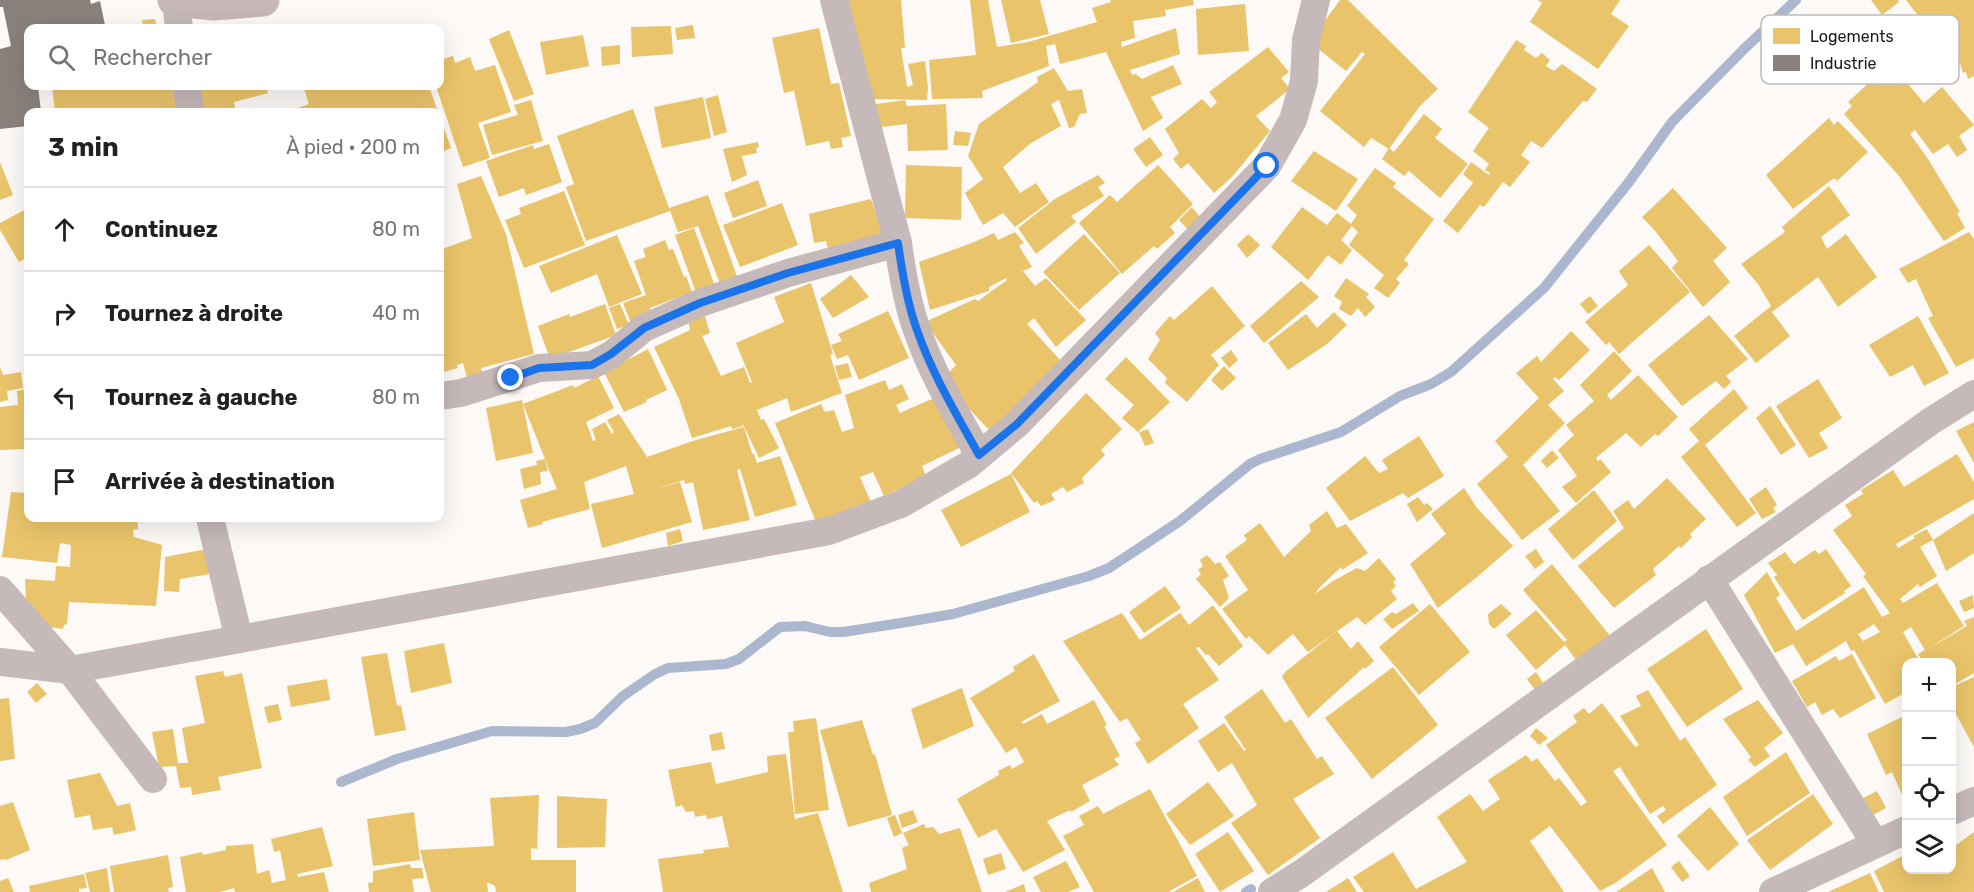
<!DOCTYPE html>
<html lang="fr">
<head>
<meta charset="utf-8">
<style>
  :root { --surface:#fff; --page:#f2f2f2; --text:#202124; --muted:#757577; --line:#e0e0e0 }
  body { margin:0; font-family:Rubik,sans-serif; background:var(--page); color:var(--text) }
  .controls { position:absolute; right:18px; bottom:18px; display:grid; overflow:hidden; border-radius:12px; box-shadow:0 6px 24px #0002 }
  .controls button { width:54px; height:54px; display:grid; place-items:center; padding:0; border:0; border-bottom:2px solid var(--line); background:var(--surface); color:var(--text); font:30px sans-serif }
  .stop { position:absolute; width:18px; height:18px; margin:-14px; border:4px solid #1a73e8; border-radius:50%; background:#fff }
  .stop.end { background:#1a73e8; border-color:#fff; box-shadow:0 2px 6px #0008 }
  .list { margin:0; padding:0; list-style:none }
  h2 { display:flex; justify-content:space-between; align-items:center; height:78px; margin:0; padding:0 24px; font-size:26px }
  h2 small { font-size:20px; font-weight:400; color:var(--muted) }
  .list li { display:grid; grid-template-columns:39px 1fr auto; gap:18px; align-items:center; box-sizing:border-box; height:84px; padding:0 24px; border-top:2px solid var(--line) }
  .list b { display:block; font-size:22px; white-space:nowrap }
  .list em { font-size:20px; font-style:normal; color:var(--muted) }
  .icon { flex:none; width:33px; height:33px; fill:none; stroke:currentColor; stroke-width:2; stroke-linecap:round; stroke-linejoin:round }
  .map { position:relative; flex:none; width:1974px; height:892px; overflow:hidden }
  .search { position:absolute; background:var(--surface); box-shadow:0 6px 24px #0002; left:24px; top:24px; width:420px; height:66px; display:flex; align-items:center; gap:15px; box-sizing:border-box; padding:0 21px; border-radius:12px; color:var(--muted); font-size:22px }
  .panel { position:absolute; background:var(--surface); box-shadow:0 6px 24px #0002; left:24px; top:108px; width:420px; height:414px; border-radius:12px }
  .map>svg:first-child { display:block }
  .homes { fill:#e9c46a; fill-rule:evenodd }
  .industry { fill:#8a817c }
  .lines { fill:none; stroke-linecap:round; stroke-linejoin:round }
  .stream { stroke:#aab7ce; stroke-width:10 }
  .street { stroke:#c5b9b9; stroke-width:28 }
  .secondary { stroke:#c5b8b6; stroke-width:33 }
  .route { stroke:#1a73e8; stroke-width:8 }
  .key { fill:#fff; stroke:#bcbbb9; stroke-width:1.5 }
  .key-label { font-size:16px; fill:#1e1b15 }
</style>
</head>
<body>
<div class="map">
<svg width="1974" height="892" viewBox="0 0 1974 892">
  <rect width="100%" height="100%" fill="#fcf9f6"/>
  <g class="homes">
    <path d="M842,0H901L905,48H901L907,87L913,85L908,64L925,61L928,88L927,100L869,99Z"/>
    <path d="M970,0H988L997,47L1028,42L1097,22L1092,8L1111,2L1110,0H1193L1194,5L1165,10L1166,16L1133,21L1135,38L1121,42L1122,47L1176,28L1180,54L1130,70L1132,75L1136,74L1142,79L1173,65L1182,84L1151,97L1163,118L1143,131L1106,52L1060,64L1055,44L1046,46L1049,66L982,91L983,98L932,99L929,60L976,55Z"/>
    <path d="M1001,0H1040L1049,34L1011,43Z"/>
    <path d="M1340,0H1348L1438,89L1419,107L1389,149L1371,138L1364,147L1320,111L1365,54L1362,52L1346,71L1316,47L1311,34L1327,18Z"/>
    <path d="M1538,0H1620L1611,14L1629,26L1598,69L1530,22L1542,3Z"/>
    <path d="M1871,0H1898L1899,2L1882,15Z"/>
    <path d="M1906,0H1974V76L1968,79L1966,72L1963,73L1960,63L1926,26Z"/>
    <path d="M1245,4L1249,51L1198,55L1196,9Z"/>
    <path d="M155,19L157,28H143L142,20Z"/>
    <path d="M693,25L695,38L677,40L675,28Z"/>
    <path d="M671,26L673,54L632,57L631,27Z"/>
    <path d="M819,28L831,84L839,83L851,136L841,138L843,147L831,149L829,141L806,146L794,91L784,93L772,38Z"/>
    <path d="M509,30L534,94L514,101L489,39Z"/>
    <path d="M583,35L589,66L546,75L540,42Z"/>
    <path d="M1516,40L1526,46L1524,50L1536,58L1542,53L1550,60L1546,66L1554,71L1562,64L1597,89L1587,102L1583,101L1542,148L1531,141L1521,155L1530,162L1510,187L1503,182L1484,207L1480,205L1458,233L1443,221L1473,183L1463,174L1471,162L1489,175L1490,173L1485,170L1489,164L1473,151L1489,128L1468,112Z"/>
    <path d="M620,45V64L602,66L601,47Z"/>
    <path d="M1268,47L1289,72L1281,78L1290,89L1256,116L1270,131L1231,178L1214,193L1188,163L1181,169L1173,159L1179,153L1165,129L1202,99L1211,108L1217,102L1209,92Z"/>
    <path d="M1877,47L1924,103L1942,87L1974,125L1959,136L1967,150L1957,157L1948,144L1933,154L1915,130L1910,134L1928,159L1960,212L1957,213L1965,228L1944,241L1899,176L1844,114L1852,106L1848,102L1873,79L1858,62Z"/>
    <path d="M453,56L455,63L470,57L475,71L495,65L511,112L478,123L490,158L463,167L436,86H440V60Z"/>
    <path d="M1054,68L1068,91L1082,89L1087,113L1080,114L1074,127L1069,128L1059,100L1051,104L1061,126L1031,143L1003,167L1020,193L1036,183L1049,202L1015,227L1003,213L983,225L965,193L983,179L968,156L979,124L1038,82L1037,77Z"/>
    <path d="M52,86H180L181,112H55Z"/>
    <path d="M196,86H266L268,93L234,102L236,112H197Z"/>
    <path d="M303,86H429L438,112H287L309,104Z"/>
    <path d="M718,95L727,132L714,136L705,99Z"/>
    <path d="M703,97L711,138L662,148L654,107Z"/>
    <path d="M531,100L543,141L492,155L483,125L518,115L514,105Z"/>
    <path d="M905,100L907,106L946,104L948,150L908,151L907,124L873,128L869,105Z"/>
    <path d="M633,109L669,208L708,195L739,282L722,289L698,226L678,232L670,211L586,241L566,187L574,184L557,136Z"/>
    <path d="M1424,114L1442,129L1435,138L1468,164L1440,198L1409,171L1404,176L1382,159L1389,148L1394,152Z"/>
    <path d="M440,117L451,148L440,153Z"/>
    <path d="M1829,118L1834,125L1838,121L1868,152L1837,181L1834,178L1793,209L1766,175Z"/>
    <path d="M955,131L971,133L968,146L953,145Z"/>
    <path d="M1150,137L1163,155L1146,167L1133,149Z"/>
    <path d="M758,142L759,147L756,148L757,153L742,156L747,175L732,182L723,149Z"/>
    <path d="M549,144L562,182L526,195L524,188L499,197L486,161L533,145L534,149Z"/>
    <path d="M1314,151L1358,179L1336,211L1291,181Z"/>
    <path d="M0,162L13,195L0,200Z"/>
    <path d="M906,165L962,167L961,220L905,218Z"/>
    <path d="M1158,165L1193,204L1170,227L1175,233L1157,249L1154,246L1122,274L1079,223L1110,195L1117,202Z"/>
    <path d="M1375,168L1396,183L1393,187L1434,219L1404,260L1409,264L1396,279L1400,283L1388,298L1374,288L1384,275L1349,245L1358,232L1352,226L1341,240L1352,250L1341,265L1328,255L1308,280L1271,247L1302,207L1327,225L1337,213L1351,224L1357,215L1347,206Z"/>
    <path d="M1098,175L1105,183L1098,187L1104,196L1071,216L1076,222L1036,254L1018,228L1055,199Z"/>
    <path d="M481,176L506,234L534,354L481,368L485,381L469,385L463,363L457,365L458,368L440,373V250L472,238L457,184Z"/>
    <path d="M758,180L767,206L733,218L724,193Z"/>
    <path d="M1829,186L1850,215L1821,237L1827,249L1846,234L1877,277L1838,307L1818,277L1772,312L1790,336L1756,363L1734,336L1771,306L1758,284L1741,264L1785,232L1782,227Z"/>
    <path d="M1673,188L1727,248L1713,261L1730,282L1703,307L1672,268L1678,261L1656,232L1642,217Z"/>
    <path d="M564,191L585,245L524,268L505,220L521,214L519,208Z"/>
    <path d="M871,199L887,246L831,260L826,241L814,243L809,214Z"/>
    <path d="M782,203L798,245L740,267L723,225Z"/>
    <path d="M1192,207L1203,221L1191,233L1179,220Z"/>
    <path d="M28,208V257L19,262L0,230V223Z"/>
    <path d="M694,228L717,292L698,298L675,235Z"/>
    <path d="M1015,232L1024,243L1019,246L1032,267L1023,271L1035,286L1046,278L1086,320L1056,347L1034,318L1027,324L1062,362L992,433L942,380L956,365L925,322L975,299L978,301L1007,280L1006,278L989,287V291L930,310L919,262L972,243L994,233L998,240Z"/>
    <path d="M1969,232L1974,239V358L1956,367L1928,318L1933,316L1916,279L1908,283L1899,269Z"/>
    <path d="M1084,234L1120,273L1079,310L1043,272Z"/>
    <path d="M1248,234L1260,245L1247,258L1237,245Z"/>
    <path d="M617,235L642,294L609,307L597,274L551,293L539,266Z"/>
    <path d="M665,240L669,250L673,249L684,277L686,276L692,292L650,308L652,315L631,323L623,303L646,295L634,261L646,257L643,249Z"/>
    <path d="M1649,245L1690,292L1619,354L1609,342L1606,345L1585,322L1628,285L1619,271Z"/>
    <path d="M851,275L869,297L833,318L820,299Z"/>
    <path d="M1346,278L1369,294L1366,297L1375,307L1365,317L1358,308L1351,316L1339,309L1342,302L1334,296Z"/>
    <path d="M1301,281L1319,297L1264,343L1250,326Z"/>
    <path d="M811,283L833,354L830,355L842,393L791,412L787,398L757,410L761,420L764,419L779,448L759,458L742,422L743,426L732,429L731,426L692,438L679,399L654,347L690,330L688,319L704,313L710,333L702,336L721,376L744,367L750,383L752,382L736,343L784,322L774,297Z"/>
    <path d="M1212,286L1245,326L1211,355L1219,365L1187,402L1165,383L1167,378L1148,359L1160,340L1155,333L1170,316L1174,320Z"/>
    <path d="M1590,296L1598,306L1588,314L1580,304Z"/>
    <path d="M605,304L616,335L550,359L538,326L569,314L570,317Z"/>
    <path d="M620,304L629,325L617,329L609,308Z"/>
    <path d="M888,311L909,358L859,380L848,355L837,359L831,345L842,341L838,334Z"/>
    <path d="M1334,312L1347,325L1327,344L1288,370L1268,343L1306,314L1317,328Z"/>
    <path d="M1709,315L1748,359L1726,376L1731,382L1724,389L1716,381L1682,406L1648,365Z"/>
    <path d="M1918,316L1949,373L1924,386L1913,365L1890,377L1869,345Z"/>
    <path d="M1571,331L1590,350L1559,380L1555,377L1553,379L1564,391L1548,405L1565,423L1523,465L1560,511L1522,540L1477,484L1508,457L1495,441L1539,398L1516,373L1537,356L1541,362Z"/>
    <path d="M648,349L667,390L646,400L647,402L624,412L604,372Z"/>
    <path d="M1231,350L1238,360L1229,368L1221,358Z"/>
    <path d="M1614,351L1632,371L1607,395L1611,400L1638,375L1678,417L1658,436L1655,434L1641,447L1626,433L1596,458L1598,461L1600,459L1611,472L1576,503L1562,487L1577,476L1558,450L1574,435L1566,425L1594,401L1580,385Z"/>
    <path d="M1126,357L1170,402L1138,432L1122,418L1134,405L1105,379Z"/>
    <path d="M848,363L852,377L839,380L835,366Z"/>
    <path d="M1224,366L1236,378L1222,391L1211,380Z"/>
    <path d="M0,367L3,375L21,372L23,388L7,391L8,400L0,402Z"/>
    <path d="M598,376L614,408L586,422L593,441L596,440L592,429L605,422L612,434L614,432L607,420L619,414L647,457L696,440L744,427L752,453L754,454L757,463L780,456L797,505L755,517L740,469L737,470L750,520L703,530L693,482L685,484L684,480L652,490L680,482L692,522L602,548L591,504L634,494L626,466L584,482L590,509L542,522L543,524L528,528L520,500L557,489L545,460L548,471L540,472L541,484L524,489L520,469L537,465L536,461L545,459L523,404L573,385L574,388Z"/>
    <path d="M1818,379L1842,418L1819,433L1828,448L1809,458L1776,406Z"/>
    <path d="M885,380L889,390L902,384L909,399L896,405L900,413L934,398L961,447L922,466L926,477L884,496L873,472L860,477L873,507L819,529L775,423L821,404L825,412L834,410L842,432L854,428L845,395Z"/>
    <path d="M28,389V449L0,450V407L18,405L17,391Z"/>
    <path d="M1734,389L1748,408L1705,445L1756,513L1737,527L1681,457L1699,441L1689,429Z"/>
    <path d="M1086,393L1122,429L1101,450L1105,455L1082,478L1084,483L1067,492L1063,487L1051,494L1055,500L1041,506L1037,501L1034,503L1011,473Z"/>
    <path d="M522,400L533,453L496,461L486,408Z"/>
    <path d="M1770,406L1796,445L1781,455L1756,418Z"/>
    <path d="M1974,422V463L1956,431Z"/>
    <path d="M1148,429L1154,443L1145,446L1139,432Z"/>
    <path d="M1419,436L1444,476L1408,498L1403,493L1350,521L1326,488L1365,456L1379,473L1388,469L1382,460Z"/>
    <path d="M1552,450L1559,458L1547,468L1541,461Z"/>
    <path d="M1957,454L1974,482V499L1896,544L1898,548L1915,538L1913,536L1927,529L1933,540L1920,547L1937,576L1920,587L1918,584L1900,599L1903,603L1937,583L1964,626L1928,649L1967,626L1964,621L1974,617V673L1952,686V662H1923L1918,654L1925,650L1911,627L1903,632L1920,662H1906V692L1885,704L1854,650L1851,651L1846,641L1806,666L1793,644L1775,653L1744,595L1767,572L1780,595L1776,598L1796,631L1864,587L1882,617L1890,613L1863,576L1866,574L1833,530L1852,516L1845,505L1863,494L1861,490L1893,470L1904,487ZM1874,624L1880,632L1863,641L1858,634Z"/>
    <path d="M1011,474L1030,512L961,547L941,510Z"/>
    <path d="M1667,478L1706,519L1690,534L1692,537L1681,548L1679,546L1653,569L1656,575L1614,608L1578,566L1624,528L1613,511L1628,500L1634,509Z"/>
    <path d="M1766,487L1777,505L1773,508L1776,512L1762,519L1749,499Z"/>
    <path d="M1464,488L1477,508L1513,546L1477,577L1438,608L1410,564L1446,534L1431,514Z"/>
    <path d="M1594,490L1617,521L1573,560L1548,529Z"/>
    <path d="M11,492L28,493V518H137L138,529L133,530L134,537L162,545L156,606L69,602L67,624L64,625L63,629L49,627L26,599L25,579L55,581L56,566L70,567L71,545L60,543L57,563L2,557Z"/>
    <path d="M1418,497L1424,505L1427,503L1433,509L1417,522L1407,504Z"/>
    <path d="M1327,511L1337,528L1346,524L1368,553L1342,570L1341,567L1319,588L1315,594L1333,581L1357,568L1365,571L1379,558L1396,579L1393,582L1396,586L1391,591L1397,599L1365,625L1357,617L1308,652L1293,634L1268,655L1249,636L1246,639L1222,609L1248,590L1225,556L1247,540L1244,535L1260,523L1284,557L1311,531L1309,525Z"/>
    <path d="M1974,513V553L1946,571L1933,540Z"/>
    <path d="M680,529L683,541L668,546L666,533Z"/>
    <path d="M207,549L210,574L180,579L179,592L164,591L165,557Z"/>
    <path d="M1536,549L1544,562L1535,569L1525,556Z"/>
    <path d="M1826,549L1851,586L1844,591L1845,593L1803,620L1774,577L1777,575L1768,563L1785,552L1794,564L1815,550L1819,554Z"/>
    <path d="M1207,555L1215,564L1220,562L1229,576L1223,580L1229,598L1220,607L1196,579L1201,574L1198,570L1203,566L1200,560Z"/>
    <path d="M1552,564L1611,637L1579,664L1565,645L1536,670L1506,635L1536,610L1564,642L1567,640L1523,590Z"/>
    <path d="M1165,586L1181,608L1144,633L1129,612Z"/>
    <path d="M1973,595L1974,608L1964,612L1959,601Z"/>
    <path d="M1413,603L1419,611L1392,629L1383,619L1392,612L1396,614Z"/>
    <path d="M1430,604L1470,652L1419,695L1379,647Z"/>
    <path d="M1501,604L1512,614L1494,629L1489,624L1488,614Z"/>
    <path d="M1213,605L1243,646L1219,666L1208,654L1206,655L1199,647L1196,648L1219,680L1183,704L1199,728L1148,764L1135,743L1141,740L1127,718L1120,722L1063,641L1122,613L1140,640L1180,613L1189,625Z"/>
    <path d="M1706,629L1743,689L1687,727L1647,669Z"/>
    <path d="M1337,631L1351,649L1358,641L1374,661L1365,669L1364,667L1308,718L1282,677L1285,672Z"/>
    <path d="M444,643L452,683L411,693L404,651Z"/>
    <path d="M387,653L397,706L401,705L406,730L375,736L361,657Z"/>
    <path d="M1034,654L1060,701L1021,722L1023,724L1042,714L1047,724L1094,700L1107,725L1104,726L1120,756L1114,759L1119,765L1082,785L1090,801L1071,812L1070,810L1047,821L1065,850L1023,872L996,829L978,838L957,799L999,775L998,771L1010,765L1012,769L1024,762L1016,747L1006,753L970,698L1015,671L1013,667Z"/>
    <path d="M1852,654L1876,698L1840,718L1833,709L1822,715L1815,702L1807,707L1792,681L1836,656L1839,661Z"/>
    <path d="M1393,667L1438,725L1372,779L1325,718Z"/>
    <path d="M223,671L225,677L242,673L262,768L218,777L221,790L192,795L191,787L180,788L176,766L159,767L152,732L173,729L178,763H188L182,728L205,723L195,676Z"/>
    <path d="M1536,672L1544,684L1535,690L1527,679Z"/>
    <path d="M1974,677V747L1952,707V687Z"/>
    <path d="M327,679L330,700L291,707L287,686Z"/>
    <path d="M37,683L47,694L36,703L27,692Z"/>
    <path d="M962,688L974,726L923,749L911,709Z"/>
    <path d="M1262,689L1285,723L1291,719L1317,759L1322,756L1334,774L1293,799L1320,838L1268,875L1231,823L1257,805L1232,763L1218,772L1198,741L1224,723L1244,751L1246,750L1224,717Z"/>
    <path d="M1648,690L1680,741L1685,737L1717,785L1663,824L1657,816L1666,810L1663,806L1650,814L1620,767L1613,771L1667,845L1617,882L1600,891L1550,826L1530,841L1564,892H1364L1353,877L1393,852L1416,889L1467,862L1437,817L1470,794L1483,811L1500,799L1488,780L1526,755L1532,762L1537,758L1555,781L1559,778L1581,806L1587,802L1546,745L1577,722L1573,716L1584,708L1589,714L1602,703L1635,747L1639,745L1620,716L1641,706L1636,696Z"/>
    <path d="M9,698L15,759L0,761V699Z"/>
    <path d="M1758,700L1783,733L1764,748L1770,756L1755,767L1748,760L1751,757L1723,719Z"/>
    <path d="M278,704L282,720L268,723L264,707Z"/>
    <path d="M1906,715V795L1903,797L1892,772L1886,775L1867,734Z"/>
    <path d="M816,718L829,810L795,814L788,732H794L793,721Z"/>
    <path d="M862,720L873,755L875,754L892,815L848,827L820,730Z"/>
    <path d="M1536,728L1548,738L1539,745L1530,736Z"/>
    <path d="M722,732L725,749L712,751L709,735Z"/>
    <path d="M1786,752L1810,793L1747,836L1723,797Z"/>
    <path d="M786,754L795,819L818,813L843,892H663L658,859L704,853L703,850L729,847L722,816L707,819L706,815L695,817L694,811L686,812L682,805L676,807L668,770L711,762L716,784L768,772L767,756Z"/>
    <path d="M100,773L117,806L130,803L136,830L114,835L112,827L93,830L90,815L75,818L67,780Z"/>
    <path d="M1208,782L1234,816L1190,845L1166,814Z"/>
    <path d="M1150,789L1197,876L1168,892H1094L1063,836L1084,825L1079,816L1098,806L1103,814Z"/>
    <path d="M1877,791L1886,808L1873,815L1863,798Z"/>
    <path d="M1813,794L1833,824L1770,870L1747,840Z"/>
    <path d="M539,795L537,849L531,848V860H576V892H496L495,886L487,882L488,892H431L420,850L494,846L490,798Z"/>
    <path d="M557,796L607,799L605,847L557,848Z"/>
    <path d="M13,802L30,850L6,860L4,859L0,860V806Z"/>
    <path d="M1710,807L1739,844L1708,871L1677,836Z"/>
    <path d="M913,810L918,822L902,828L898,815Z"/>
    <path d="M414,812L420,860L373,866L367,819Z"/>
    <path d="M895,815L902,833L894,837L887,818Z"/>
    <path d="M924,824L926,828L933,827L939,834L960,828L982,892H871L869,883L907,869L902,848L909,845L903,833Z"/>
    <path d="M322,827L333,866L297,874L298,877L324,872L329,892H235L234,888L220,892H186L180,857L202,852L203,855L226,850V846L253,844L257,874L269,870L272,883L286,880L280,850L274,852L271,839Z"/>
    <path d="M1228,832L1254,871L1220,892L1195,854Z"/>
    <path d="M1974,832V892H1884L1874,871L1906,854V870H1952V848Z"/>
    <path d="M1001,853L1006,869L988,875L983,859Z"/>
    <path d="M168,855L173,887L168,888L169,892H114L110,866Z"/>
    <path d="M1066,861L1080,887L1068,892H1041L1033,877Z"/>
    <path d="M1679,861L1690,876L1682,882L1671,867Z"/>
    <path d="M410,864L411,868H422L424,878L412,879L414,892H369L368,883L373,882V871Z"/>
    <path d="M107,868L110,892H90L85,873Z"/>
    <path d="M1652,868L1665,892H1616Z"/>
    <path d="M1870,873L1879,892H1828Z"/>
    <path d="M84,874L87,888L79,889V892H30L29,886Z"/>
    <path d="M8,878L14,892H0V881Z"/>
    <path d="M1198,878L1205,892H1173Z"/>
    <path d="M1348,878L1357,892H1326Z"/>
    <path d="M1024,884L1026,892H1005Z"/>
  </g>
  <path class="industry" d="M0,0H90L91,4L100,1L105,25L92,28H28V86H38L41,112H28V126L0,129V49L11,46L3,7H0Z"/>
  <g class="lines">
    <g class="stream">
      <path d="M341,782L397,759L492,731L566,732L580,729L595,723L623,696L655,674L668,668L726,664L739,659L780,627L805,626L830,632H843L901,623L953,614L1089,576L1109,568L1180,521L1250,464L1260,459L1341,432L1400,396L1431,384L1451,372L1544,288L1629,182L1672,122L1745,48L1796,0"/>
      <path d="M1246,892L1251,889"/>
    </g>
    <g class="street">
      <path d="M834,0L898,243C902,272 907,303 917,330C932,374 957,415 979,455"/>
      <path d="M176,1L179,28"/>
      <path d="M187,86L190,112"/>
      <path d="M440,396L461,393L539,368L592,365L611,355L644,328L700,303L788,273L898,243"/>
      <path d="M210,518L239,639"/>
      <path d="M1709,579L1875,843"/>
      <path d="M0,590L70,670L153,779"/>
      <path d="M0,662L70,670L829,531L901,504L968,465L1017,424L1267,166L1293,120L1304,81L1306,40L1316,0"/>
      <path d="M1952,811L1974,801"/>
      <path d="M1272,892L1302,873L1931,421L1974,394"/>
      <path d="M1773,892L1906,830"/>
    </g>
    <path class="secondary" d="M174,0L214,4L263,0"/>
  </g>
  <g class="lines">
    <path class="route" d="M511,378L539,368L592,365L611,354L644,328L700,303L788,273L898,243C902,272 907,303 917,330C932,374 957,415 979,455L1017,424L1267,166"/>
  </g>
  <rect x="1761" y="15" width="198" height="69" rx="9" class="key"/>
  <rect x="1773" y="28" width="27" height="16" fill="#e9c46a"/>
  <rect x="1773" y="55" width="27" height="16" fill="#8a817c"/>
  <g class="key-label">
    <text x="1810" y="42">Logements</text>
    <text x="1810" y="69">Industrie</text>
  </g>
</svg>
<div class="controls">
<button>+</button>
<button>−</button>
<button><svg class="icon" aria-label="locate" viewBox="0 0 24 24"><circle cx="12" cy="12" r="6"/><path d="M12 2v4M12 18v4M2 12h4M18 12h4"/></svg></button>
<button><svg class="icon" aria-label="layers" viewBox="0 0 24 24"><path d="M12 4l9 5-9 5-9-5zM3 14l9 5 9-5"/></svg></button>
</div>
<div class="stop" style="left:1267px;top:166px"></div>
<div class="stop end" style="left:511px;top:378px"></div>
<div class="search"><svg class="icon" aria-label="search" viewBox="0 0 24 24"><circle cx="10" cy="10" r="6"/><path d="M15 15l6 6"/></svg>Rechercher</div>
<section class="panel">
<h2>3 min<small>À pied · 200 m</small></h2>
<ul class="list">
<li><svg class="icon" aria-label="ahead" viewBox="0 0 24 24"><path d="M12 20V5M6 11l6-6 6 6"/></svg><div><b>Continuez</b></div><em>80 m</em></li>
<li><svg class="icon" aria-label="right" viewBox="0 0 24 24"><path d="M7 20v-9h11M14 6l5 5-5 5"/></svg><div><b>Tournez à droite</b></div><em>40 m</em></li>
<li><svg class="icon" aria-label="left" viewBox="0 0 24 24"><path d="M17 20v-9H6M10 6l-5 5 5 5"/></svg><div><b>Tournez à gauche</b></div><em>80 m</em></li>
<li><svg class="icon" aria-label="arrive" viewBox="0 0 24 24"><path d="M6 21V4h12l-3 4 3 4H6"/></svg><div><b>Arrivée à destination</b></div></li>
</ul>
</section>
</div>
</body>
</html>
